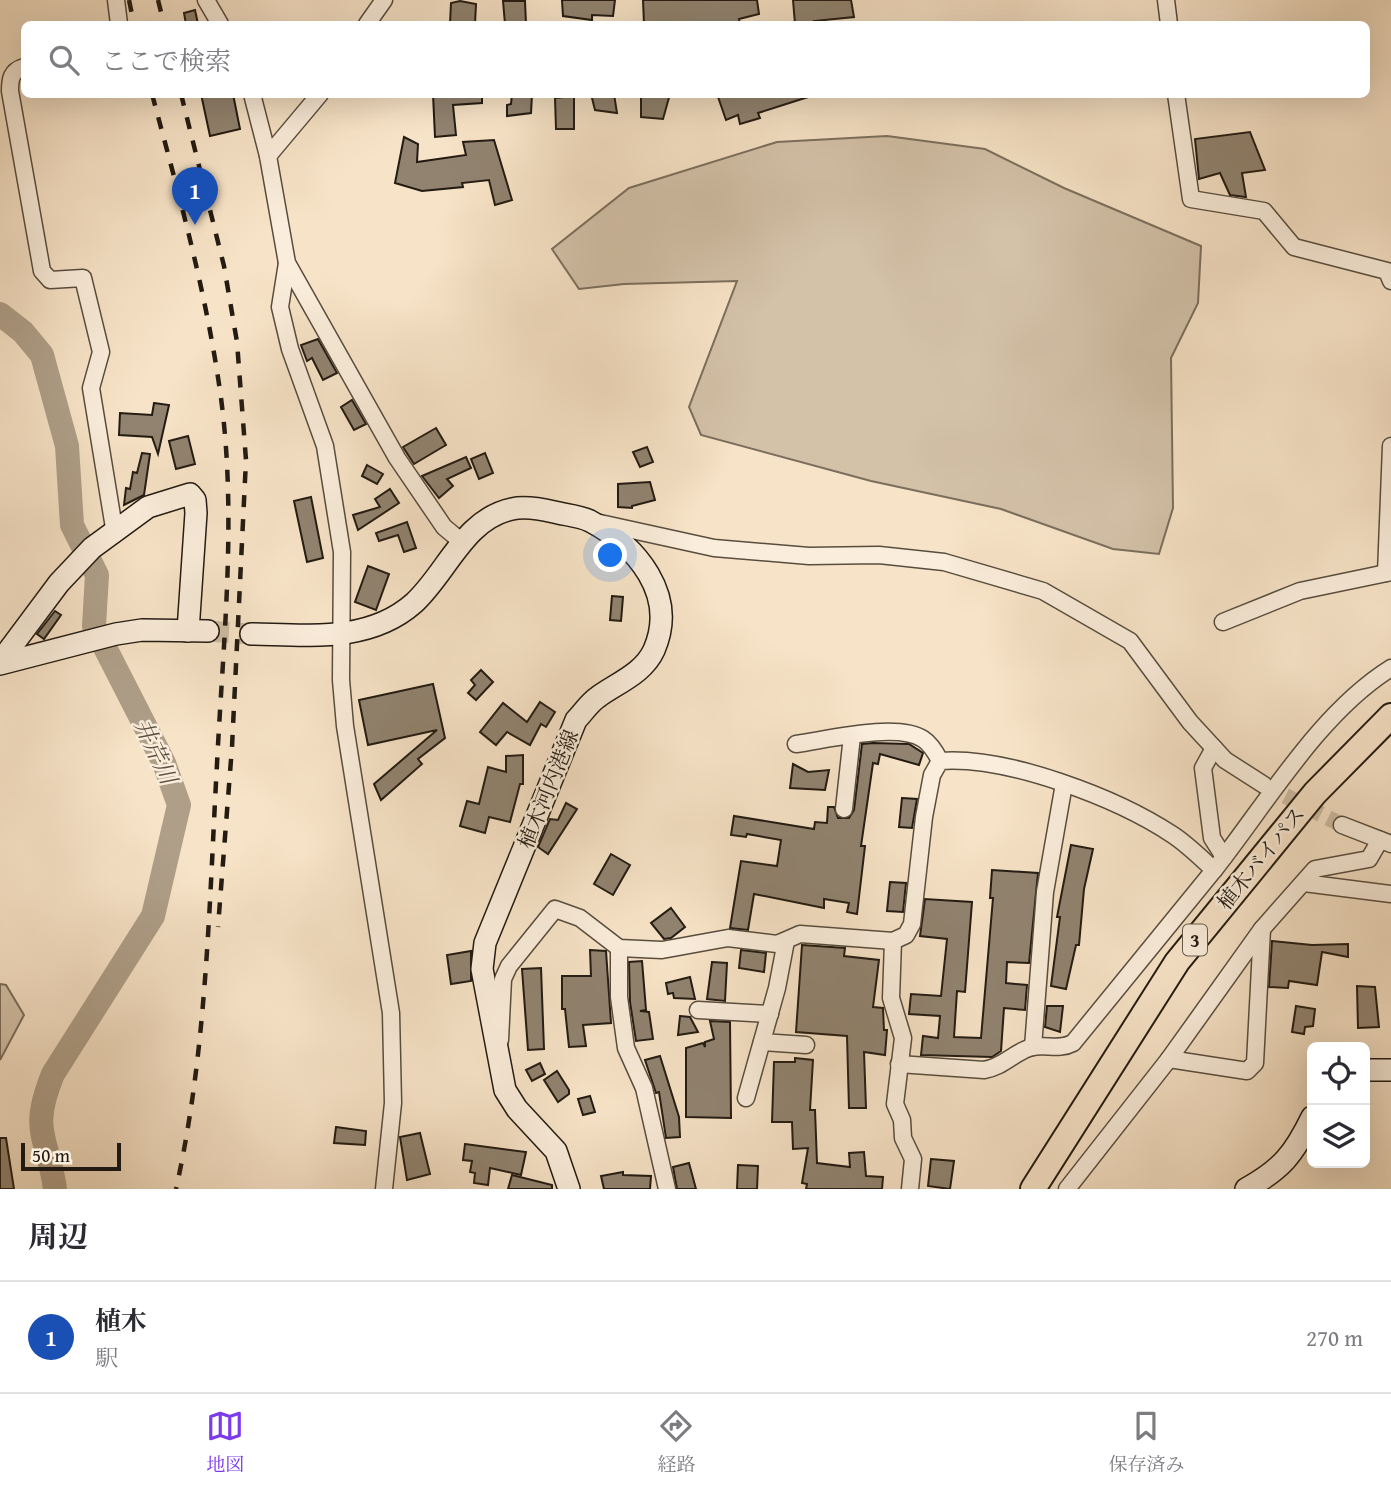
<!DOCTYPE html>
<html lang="ja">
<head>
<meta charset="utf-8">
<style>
  :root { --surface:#fff; --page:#f7f7f7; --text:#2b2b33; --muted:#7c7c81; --line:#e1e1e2; --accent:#7c3aed }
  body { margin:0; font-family:"Gentium Book Plus","Noto Serif JP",serif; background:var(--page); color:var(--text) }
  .controls { position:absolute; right:21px; bottom:21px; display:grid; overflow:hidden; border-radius:10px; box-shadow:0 7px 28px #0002 }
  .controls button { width:63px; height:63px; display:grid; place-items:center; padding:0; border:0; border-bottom:2px solid var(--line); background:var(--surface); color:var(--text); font:35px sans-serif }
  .scale { position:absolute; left:21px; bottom:18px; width:100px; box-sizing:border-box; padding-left:7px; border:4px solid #231b12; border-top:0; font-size:19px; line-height:24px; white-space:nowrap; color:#231b12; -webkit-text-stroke:5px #faeddb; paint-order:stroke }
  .you { position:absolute; left:611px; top:556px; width:24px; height:24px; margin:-18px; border:5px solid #fff; border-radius:50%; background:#1a73e8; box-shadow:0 0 0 10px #1a73e833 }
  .badge { display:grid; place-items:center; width:46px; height:46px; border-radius:50%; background:var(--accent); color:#fff; font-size:23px; font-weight:700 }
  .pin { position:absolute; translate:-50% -58px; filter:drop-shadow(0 2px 4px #0008) }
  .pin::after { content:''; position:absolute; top:37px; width:24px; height:21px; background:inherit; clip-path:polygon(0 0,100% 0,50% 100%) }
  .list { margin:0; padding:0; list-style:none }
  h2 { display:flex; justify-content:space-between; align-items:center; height:91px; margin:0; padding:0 28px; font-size:30px }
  h2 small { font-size:23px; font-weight:400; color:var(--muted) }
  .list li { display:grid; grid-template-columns:46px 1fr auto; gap:21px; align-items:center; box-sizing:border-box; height:112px; padding:0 28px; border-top:2px solid var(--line) }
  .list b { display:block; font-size:26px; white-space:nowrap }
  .list p { margin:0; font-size:23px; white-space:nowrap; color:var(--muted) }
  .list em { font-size:23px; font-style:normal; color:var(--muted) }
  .icon { flex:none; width:38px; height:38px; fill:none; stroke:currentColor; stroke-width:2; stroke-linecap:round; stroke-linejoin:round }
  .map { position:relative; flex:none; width:1391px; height:1189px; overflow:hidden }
  .search { position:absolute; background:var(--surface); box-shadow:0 7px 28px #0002; left:21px; right:21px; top:21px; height:77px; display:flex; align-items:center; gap:18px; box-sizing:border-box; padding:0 24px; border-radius:10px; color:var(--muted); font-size:26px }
  .sheet { height:203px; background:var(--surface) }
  nav { display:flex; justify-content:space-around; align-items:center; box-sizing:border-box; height:98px; border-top:2px solid var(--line); background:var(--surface); font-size:19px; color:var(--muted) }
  nav a { display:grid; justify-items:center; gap:4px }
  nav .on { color:var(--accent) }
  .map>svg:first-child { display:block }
  .green { fill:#d3c1a8; stroke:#7b6e5d; stroke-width:2 }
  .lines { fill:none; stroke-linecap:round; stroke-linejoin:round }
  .river { stroke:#af9f89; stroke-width:24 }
  .building { fill:#918370; stroke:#231b12; stroke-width:2 }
  .minor-tunnel { stroke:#cdbba3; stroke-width:16; stroke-dasharray:16 8; stroke-linecap:butt }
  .secondary-tunnel { stroke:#cdbba3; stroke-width:21; stroke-dasharray:21 10; stroke-linecap:butt }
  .minor-casing { stroke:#584d3f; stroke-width:19 }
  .secondary-casing { stroke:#231b12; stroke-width:24 }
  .trunk-casing { stroke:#231b12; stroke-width:28 }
  .minor { stroke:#faeddb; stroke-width:16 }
  .secondary { stroke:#faeddb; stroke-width:21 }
  .trunk { stroke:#f7e3c7; stroke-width:24 }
  .rail { stroke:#231b12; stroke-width:4.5; stroke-dasharray:12 12; stroke-linecap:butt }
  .labels { text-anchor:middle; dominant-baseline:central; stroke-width:5; stroke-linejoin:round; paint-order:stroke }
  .shield { fill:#faeddb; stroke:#645a4e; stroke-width:2 }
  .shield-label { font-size:19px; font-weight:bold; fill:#231b12 }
  .street-label { font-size:21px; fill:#231b12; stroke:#faeddb }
  .water-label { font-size:23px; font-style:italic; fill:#5b5042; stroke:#faeddb }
</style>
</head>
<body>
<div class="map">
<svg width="1391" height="1189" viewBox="0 0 1391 1189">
  <rect width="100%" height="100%" fill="#f7e3c7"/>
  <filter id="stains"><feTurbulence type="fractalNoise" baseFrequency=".00286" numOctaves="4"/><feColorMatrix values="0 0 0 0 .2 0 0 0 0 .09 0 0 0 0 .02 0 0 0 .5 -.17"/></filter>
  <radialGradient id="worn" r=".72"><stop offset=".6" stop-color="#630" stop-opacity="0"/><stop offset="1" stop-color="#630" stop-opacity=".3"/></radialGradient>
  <g class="green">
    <path d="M887,136L985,149L1064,188L1201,246L1198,303L1171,358L1173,508L1159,554L1113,549L1001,509L871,481L701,435L689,407L737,281L624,284L579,289L552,249L629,188L777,142Z"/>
    <path d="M0,984L6,985L24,1015L0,1060Z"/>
  </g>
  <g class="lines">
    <path class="river" d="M0,314L23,332L42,355L67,446L72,525L97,575L94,626L164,763L179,805L153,916L53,1074C29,1133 48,1136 55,1189"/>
  </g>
  <g class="building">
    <path d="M562,0H615L613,16L592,15V20L563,16Z"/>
    <path d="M643,0H757L759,14L739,19L740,24H644Z"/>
    <path d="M793,0H851L854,17L814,21L815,24H795Z"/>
    <path d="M460,1L476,4L475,24H450L451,3Z"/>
    <path d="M503,1H525L526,24H505Z"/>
    <path d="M195,10L198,24H186L184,13Z"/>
    <path d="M201,94H233L240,129L210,136Z"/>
    <path d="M433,94H482V103L453,105L456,135L435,137Z"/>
    <path d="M512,94H532L531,113L507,116V105L511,104Z"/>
    <path d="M591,94H614L617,113L595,110Z"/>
    <path d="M641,94H670L663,119L641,117Z"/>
    <path d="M717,94H807L808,97L758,113L760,118L740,124L738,115L726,120Z"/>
    <path d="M574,96V129H556L555,98Z"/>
    <path d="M1250,132L1265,170L1242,173L1246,197L1230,195L1220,173L1199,179L1195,139Z"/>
    <path d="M404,137L418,144L417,162L466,155L463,142L494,140L512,200L495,205L489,180L462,183L463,187L422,191L395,183Z"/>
    <path d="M318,339L337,373L323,380L312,358L307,361L301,345Z"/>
    <path d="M352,400L366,424L354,430L341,407Z"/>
    <path d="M154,403L169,405L158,454L152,437L119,435L120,413L152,415Z"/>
    <path d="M436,428L446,445L414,464L403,447Z"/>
    <path d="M188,436L195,464L176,469L169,441Z"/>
    <path d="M647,447L653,462L640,467L633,452Z"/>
    <path d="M142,453L150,454L144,495L124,505L126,488L130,489L133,472L137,473Z"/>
    <path d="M485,453L493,473L479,479L471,459Z"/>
    <path d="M466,457L471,468L447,479L453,486L439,498L422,476Z"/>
    <path d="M367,465L383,474L377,484L362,476Z"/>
    <path d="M650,482L655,500L632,506V508L618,507V484Z"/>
    <path d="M390,489L399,503L358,530L353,515L380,507L375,499Z"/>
    <path d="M311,497L323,558L307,562L294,501Z"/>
    <path d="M407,522L416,548L404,552L398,535L379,541L376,533Z"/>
    <path d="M368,566L389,574L376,610L355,602Z"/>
    <path d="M612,596L623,597L621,621L610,620Z"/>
    <path d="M55,611L61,615L44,639L37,634Z"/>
    <path d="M481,670L493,682L476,700L468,693L475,685L471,680Z"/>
    <path d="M433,684L445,738L418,759L422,764L381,800L374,784L437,730L368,745L359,700Z"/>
    <path d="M540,702L555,712L546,727L541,724L530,745L507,732L496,745L480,732L503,703L527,722Z"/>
    <path d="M873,743L909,744L923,753L919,765L880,754L878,764L873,763L861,846H865L857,914L847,912L849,903L824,899V908L754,894L748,930L730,928L741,861L777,866L781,840L747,834L746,837L731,835L734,816L814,829L815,822L827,823L828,807H834L838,818H849L854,810L862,744Z"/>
    <path d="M523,755V784H520L510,822L489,817L485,833L460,826L467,801L479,804L488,767L506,772V756Z"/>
    <path d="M793,764L808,772L829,770L825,790L790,788Z"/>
    <path d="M902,798L917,799L912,828L899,827Z"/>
    <path d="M566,803L577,809L548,854L538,847L550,819L558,820Z"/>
    <path d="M1071,845L1093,849L1084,889L1079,945H1076L1066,989L1051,986L1060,917H1057Z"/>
    <path d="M611,854L630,865L613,895L594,884Z"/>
    <path d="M992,870L1038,873L1029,963L1007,962L1006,983L1027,985L1025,1010L1004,1008L1001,1051L992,1057L921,1055L923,1036L938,1038L940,1016L909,1014L911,994L941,996L947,939L920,936L925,899L972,902L965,992L957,991L954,1037L981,1038L993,898H990Z"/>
    <path d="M890,882L906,883L903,912L887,911Z"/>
    <path d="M671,908L685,927L671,938L664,939L651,923Z"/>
    <path d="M1272,941L1312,945L1348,944V957L1322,952L1317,985L1289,981L1288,988L1269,987Z"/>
    <path d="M802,945L845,948L844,956L879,960L873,1007L883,1008L884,1030H887L885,1055L864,1052L866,1108H849L847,1036L796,1032Z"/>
    <path d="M590,950L606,951L611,1023L583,1025L586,1046L569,1047L565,1009H562V976H591Z"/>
    <path d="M741,950L766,953L764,972L739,968Z"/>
    <path d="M471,951V981L451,984L447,955Z"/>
    <path d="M642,961L646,1010L640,1011L649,1012L653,1039L636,1041L630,1002L629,962Z"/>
    <path d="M712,962L727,963L725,1001L707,999Z"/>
    <path d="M541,968L544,1049L528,1050L522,969Z"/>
    <path d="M690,977L695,999L674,998L673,993L668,994L666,983Z"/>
    <path d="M1357,986L1375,987L1379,1027L1358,1028Z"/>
    <path d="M1047,1006H1063L1060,1032L1045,1027Z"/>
    <path d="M1296,1006L1315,1009L1313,1026L1305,1027L1304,1034L1292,1032Z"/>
    <path d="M680,1016L690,1017L698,1032L678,1035Z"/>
    <path d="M710,1021L730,1022L731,1118L686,1117V1048L703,1043L705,1047V1042L714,1039Z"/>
    <path d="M660,1056L679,1117L680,1137L666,1138L659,1092L656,1093L645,1060Z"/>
    <path d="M795,1058L813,1060L810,1110H815L817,1163L850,1167L849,1153L864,1152L866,1176L883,1177L882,1189H806L807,1184L802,1183L808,1148L793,1149L792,1122H772L774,1062H795Z"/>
    <path d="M540,1063L545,1074L532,1081L526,1070Z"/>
    <path d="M557,1071L569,1090V1094L558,1102L544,1080Z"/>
    <path d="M590,1096L595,1112L583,1115L578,1099Z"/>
    <path d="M336,1127L366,1131L365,1145L334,1143Z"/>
    <path d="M420,1133L430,1174L407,1180L400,1137Z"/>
    <path d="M0,1138H6L14,1189H0Z"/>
    <path d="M465,1144L526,1152L521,1175L490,1168L488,1185L474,1183L475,1173L470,1172L472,1161L463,1160Z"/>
    <path d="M931,1159L954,1161L950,1189L928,1186Z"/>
    <path d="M689,1163L696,1189H677L673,1167Z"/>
    <path d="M738,1165L758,1166L757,1189H737Z"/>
    <path d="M623,1172V1175L651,1176L650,1189H604L601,1176Z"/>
    <path d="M512,1175L552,1185V1189H508Z"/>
  </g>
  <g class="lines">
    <path class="minor-tunnel" d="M1264,785L1342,825"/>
    <path class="secondary-tunnel" d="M208,631L251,634"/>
    <g class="minor-casing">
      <g id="minor">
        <path d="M116,0L119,24"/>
        <path d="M206,0L220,24"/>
        <path d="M1166,0L1169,24"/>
        <path d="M367,24L384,0"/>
        <path d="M24,67C11,71 10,79 10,91L42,271L50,280L83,278L101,352L91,388L115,534"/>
        <path d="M252,94L268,156L287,263L397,458L444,527L462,542"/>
        <path d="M1176,94L1191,199L1264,211L1294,247L1387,271L1391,281"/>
        <path d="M268,156L320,94"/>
        <path d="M287,263L280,307L290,349L325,446L342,552L341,680L345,726L391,1013L393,1103L384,1189"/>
        <path d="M600,523L714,548L809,556L879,555L944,562L1043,591L1130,641L1190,722L1225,760L1264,785"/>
        <path d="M1386,573L1391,446"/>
        <path d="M1223,622L1300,591L1391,572"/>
        <path d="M796,744C826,740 897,722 923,739C931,744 936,753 940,761"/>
        <path d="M1214,748L1203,768L1212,838L1224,857"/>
        <path d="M844,809L852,736"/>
        <path d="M1342,825L1391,844"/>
        <path d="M1304,883L1391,894"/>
        <path d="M893,941L891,998L903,1038L895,1104L902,1120L903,1138L913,1159L910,1189"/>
        <path d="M619,948V997L626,1048L644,1088L667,1189"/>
        <path d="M698,1010L770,1014"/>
        <path d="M500,1040L503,979L509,966L555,909L580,918L619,948L662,950L728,938L777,944L800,934L893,941L906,935L912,924L924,817L932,775L940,761C1008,756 1117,798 1173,835C1188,845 1201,858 1214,870C1267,803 1319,713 1391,668"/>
        <path d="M762,1042L806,1045"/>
        <path d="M1033,1047L1045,892L1064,784"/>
        <path d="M1169,1059L1247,1071L1255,1063L1262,929"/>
        <path d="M899,1064L984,1070C1003,1067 1012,1054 1029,1048C1044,1043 1058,1051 1073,1043L1214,870"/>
        <path d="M746,1098L777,988L786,941"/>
        <path d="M1067,1189L1169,1059L1262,929L1315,869L1369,859L1380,840"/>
      </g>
    </g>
    <g class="secondary-casing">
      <g id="secondary">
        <path d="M251,634C307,635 369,643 414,603C447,573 464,519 512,509C525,506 541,509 554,512C566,515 580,516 590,521C637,546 678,595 654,650C643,674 617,683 598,697C589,703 583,713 576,720L485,943L482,969L505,1090L517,1109L556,1151L569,1189"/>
        <path d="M0,662L59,583L92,548L148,507L190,494L195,500L196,513L188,631"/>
        <path d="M0,664L116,634L142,630L208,631"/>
        <path d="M1365,1070H1391"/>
        <path d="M1246,1189C1282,1169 1294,1154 1312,1117"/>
      </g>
    </g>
    <g class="trunk-casing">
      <path id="trunk" d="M1033,1189L1177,962L1315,793L1391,716"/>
    </g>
    <use href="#minor" class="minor"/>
    <use href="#secondary" class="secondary"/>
    <use href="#trunk" class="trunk"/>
    <g class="rail">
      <path d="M129,0L134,24"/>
      <path d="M158,0L164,24"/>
      <path d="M152,94C179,195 207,295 221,398C237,519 223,642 217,764C209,906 207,1050 176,1189"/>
      <path d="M181,94L224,266L237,342L246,460L232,747L218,927"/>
    </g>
  </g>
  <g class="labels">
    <rect class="shield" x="1183" y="924.5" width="24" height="31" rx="5"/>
    <g class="shield-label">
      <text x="1195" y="940">3</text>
    </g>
    <g class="street-label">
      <text transform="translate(548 789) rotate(-68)">植木河内港線</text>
      <text transform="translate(1261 858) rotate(-51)">植木バイパス</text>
    </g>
    <g class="water-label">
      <text transform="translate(156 751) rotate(65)">井芹川</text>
    </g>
  </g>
  <rect width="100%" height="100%" filter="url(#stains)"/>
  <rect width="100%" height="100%" fill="url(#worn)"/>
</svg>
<div class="controls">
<button><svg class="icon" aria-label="locate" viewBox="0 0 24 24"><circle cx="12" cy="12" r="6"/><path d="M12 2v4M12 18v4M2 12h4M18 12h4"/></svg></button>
<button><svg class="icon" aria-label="layers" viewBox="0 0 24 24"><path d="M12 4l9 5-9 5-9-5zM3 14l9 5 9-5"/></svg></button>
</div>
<div class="scale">50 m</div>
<div class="you"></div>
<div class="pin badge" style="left:195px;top:225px;background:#1a4fb4">1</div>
<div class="search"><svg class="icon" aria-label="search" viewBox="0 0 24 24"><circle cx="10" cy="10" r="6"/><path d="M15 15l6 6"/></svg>ここで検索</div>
</div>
<section class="sheet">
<h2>周辺<small></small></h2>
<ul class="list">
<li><span class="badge" style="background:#1a4fb4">1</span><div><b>植木</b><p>駅</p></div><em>270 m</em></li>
</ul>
</section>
<nav>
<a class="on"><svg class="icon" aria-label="map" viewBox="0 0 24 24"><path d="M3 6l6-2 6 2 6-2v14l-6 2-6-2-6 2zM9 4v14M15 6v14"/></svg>地図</a>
<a><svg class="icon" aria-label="directions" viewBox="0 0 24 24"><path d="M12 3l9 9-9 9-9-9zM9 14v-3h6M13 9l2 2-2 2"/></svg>経路</a>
<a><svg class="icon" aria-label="saved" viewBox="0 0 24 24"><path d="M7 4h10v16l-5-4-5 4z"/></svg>保存済み</a>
</nav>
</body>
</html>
